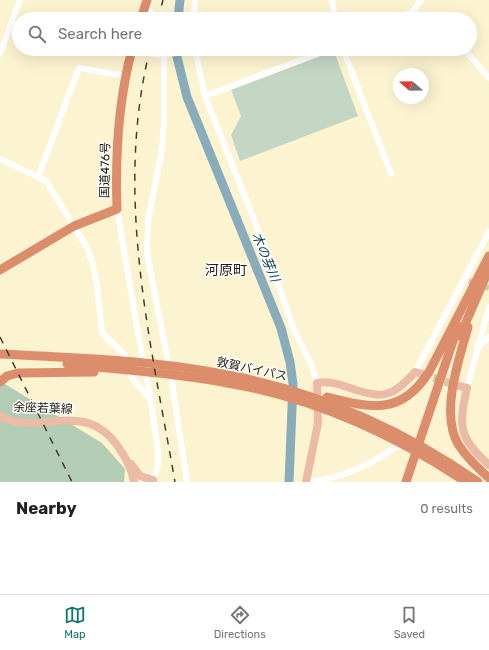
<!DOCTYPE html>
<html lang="en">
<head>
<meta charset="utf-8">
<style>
  :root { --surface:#fff; --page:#f6f6f6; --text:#202124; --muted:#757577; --line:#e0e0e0; --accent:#0f766e }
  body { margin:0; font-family:Rubik,"Noto Sans JP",sans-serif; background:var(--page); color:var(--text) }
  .compass { position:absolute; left:393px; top:68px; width:36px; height:36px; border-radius:50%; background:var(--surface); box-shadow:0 4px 16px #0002; rotate:290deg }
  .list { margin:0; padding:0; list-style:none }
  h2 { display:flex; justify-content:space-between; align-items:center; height:52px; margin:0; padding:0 16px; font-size:17px }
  h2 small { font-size:13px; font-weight:400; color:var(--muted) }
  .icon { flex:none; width:22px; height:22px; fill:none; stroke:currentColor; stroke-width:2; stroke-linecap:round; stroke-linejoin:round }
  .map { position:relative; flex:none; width:489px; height:482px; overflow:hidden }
  .search { position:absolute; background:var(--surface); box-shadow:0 4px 16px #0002; left:12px; right:12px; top:12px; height:44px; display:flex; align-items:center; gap:10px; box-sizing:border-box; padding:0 14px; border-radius:22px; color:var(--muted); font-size:15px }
  .sheet { height:112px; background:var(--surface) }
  nav { display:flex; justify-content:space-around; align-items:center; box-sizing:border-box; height:56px; border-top:1px solid var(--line); background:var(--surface); font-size:11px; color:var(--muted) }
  nav a { display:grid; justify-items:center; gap:2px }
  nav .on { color:var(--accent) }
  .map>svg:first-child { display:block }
  .green { fill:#c3d6c4 }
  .forest { fill:#b3ccb4 }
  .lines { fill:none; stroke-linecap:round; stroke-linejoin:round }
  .river { stroke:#89acba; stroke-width:9 }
  .minor-tunnel { stroke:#d1caaa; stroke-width:6; stroke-dasharray:6 3; stroke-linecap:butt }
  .major-tunnel { stroke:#d1caaa; stroke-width:8; stroke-dasharray:8 4; stroke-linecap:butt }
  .minor { stroke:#fff; stroke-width:6 }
  .major { stroke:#eabba7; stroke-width:8 }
  .highway { stroke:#dc8d6c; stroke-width:9 }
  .rail { stroke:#433f2f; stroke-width:1.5; stroke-dasharray:7 7; stroke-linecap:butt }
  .labels { text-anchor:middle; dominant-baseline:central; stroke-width:3; stroke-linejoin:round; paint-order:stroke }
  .street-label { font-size:12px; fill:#232013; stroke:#fff }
  .water-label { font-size:13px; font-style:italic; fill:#114454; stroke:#fff }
  .quarter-label { font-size:14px; fill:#232013; stroke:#fff }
</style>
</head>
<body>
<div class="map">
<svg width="489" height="482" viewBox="0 0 489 482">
  <rect width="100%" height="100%" fill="#fcf4d0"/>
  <path class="green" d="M334,51L358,116L240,161L231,135L241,116L231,90Z"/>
  <path class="forest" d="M0,381L102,443L125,469L124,482H0Z"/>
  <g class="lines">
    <g class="river">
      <path d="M178,19L180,0"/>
      <path d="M175,49L187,97L281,328L290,362L293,384L289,482"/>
    </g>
    <path class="minor-tunnel" d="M469,281L489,288"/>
    <path class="major-tunnel" d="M422,374L459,386"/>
    <g class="minor">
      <path d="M332,0L335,19"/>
      <path d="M144,3L150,11V19"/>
      <path d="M413,11L424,19"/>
      <path d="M194,19L195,0"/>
      <path d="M396,19L413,11L421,0"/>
      <path d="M141,49V51L158,55L195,51"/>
      <path d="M195,49L205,96L270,260L293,328L312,366L317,383"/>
      <path d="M343,49L391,174"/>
      <path d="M464,49L489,78"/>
      <path d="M0,53L20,0"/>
      <path d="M164,55V123L162,149L148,221L147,253L172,383L187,482"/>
      <path d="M205,96L330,49"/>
      <path d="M0,159L46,181L74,226L87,248L93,264L97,285L102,333L124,354L132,378L151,400"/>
      <path d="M38,177L79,68L126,76"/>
      <path d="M117,209L140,344L150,395L158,451V466L153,480"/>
      <path d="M477,348L489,337"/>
      <path d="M415,372L489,232"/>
      <path d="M467,388L489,307"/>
      <path d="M308,482C341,479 375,463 401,443"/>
    </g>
    <g class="major">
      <path d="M459,386L467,388C458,427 459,438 489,465"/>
      <path d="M0,416C39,438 84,396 119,448C126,458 132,470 134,482"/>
      <path d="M131,464L140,476L153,480V482"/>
      <path d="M306,482L318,423L317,383C327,381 335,383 344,386C380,398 389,401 415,372L422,374"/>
    </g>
    <g class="highway">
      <path d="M141,19L147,0"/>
      <path d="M0,270L74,226L117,209C115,154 118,102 132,49"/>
      <path d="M468,327C459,360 440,412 458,444C466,457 477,467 489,478"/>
      <path d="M460,336L489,269"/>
      <path d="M0,354C79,358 161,360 238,377C325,395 406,432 478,482"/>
      <path d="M67,364C122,370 178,373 233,384C316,399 395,435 466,482"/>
      <path d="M0,382L7,376L18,373L94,372"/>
      <path d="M327,397C371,408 401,416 429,372L489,256"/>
      <path d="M406,482L458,326"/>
    </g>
    <g class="rail">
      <path d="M158,19L163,0"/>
      <path d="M150,49C114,194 150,338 175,482"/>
      <path d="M0,337L72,482"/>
    </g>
  </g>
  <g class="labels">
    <g class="street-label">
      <text transform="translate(105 170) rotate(-89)">国道476号</text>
      <text transform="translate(252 369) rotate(12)">敦賀バイパス</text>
      <text transform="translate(43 408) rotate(2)">余座若葉線</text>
    </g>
    <g class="water-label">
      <text transform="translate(266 257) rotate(68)">木の芽川</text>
    </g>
    <g class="quarter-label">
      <text x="226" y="270">河原町</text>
    </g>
  </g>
</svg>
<svg class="compass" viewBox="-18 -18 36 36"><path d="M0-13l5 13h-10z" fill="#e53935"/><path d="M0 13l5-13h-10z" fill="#757577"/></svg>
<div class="search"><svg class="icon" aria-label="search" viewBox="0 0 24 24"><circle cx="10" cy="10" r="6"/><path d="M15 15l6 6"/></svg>Search here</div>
</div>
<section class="sheet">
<h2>Nearby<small>0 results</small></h2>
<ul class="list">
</ul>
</section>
<nav>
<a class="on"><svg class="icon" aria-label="map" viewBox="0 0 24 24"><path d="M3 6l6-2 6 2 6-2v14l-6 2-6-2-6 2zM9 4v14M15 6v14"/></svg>Map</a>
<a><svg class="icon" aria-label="directions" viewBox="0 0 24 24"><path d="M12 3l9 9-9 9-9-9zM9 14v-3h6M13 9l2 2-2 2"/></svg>Directions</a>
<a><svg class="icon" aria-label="saved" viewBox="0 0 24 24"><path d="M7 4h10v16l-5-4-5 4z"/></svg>Saved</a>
</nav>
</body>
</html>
